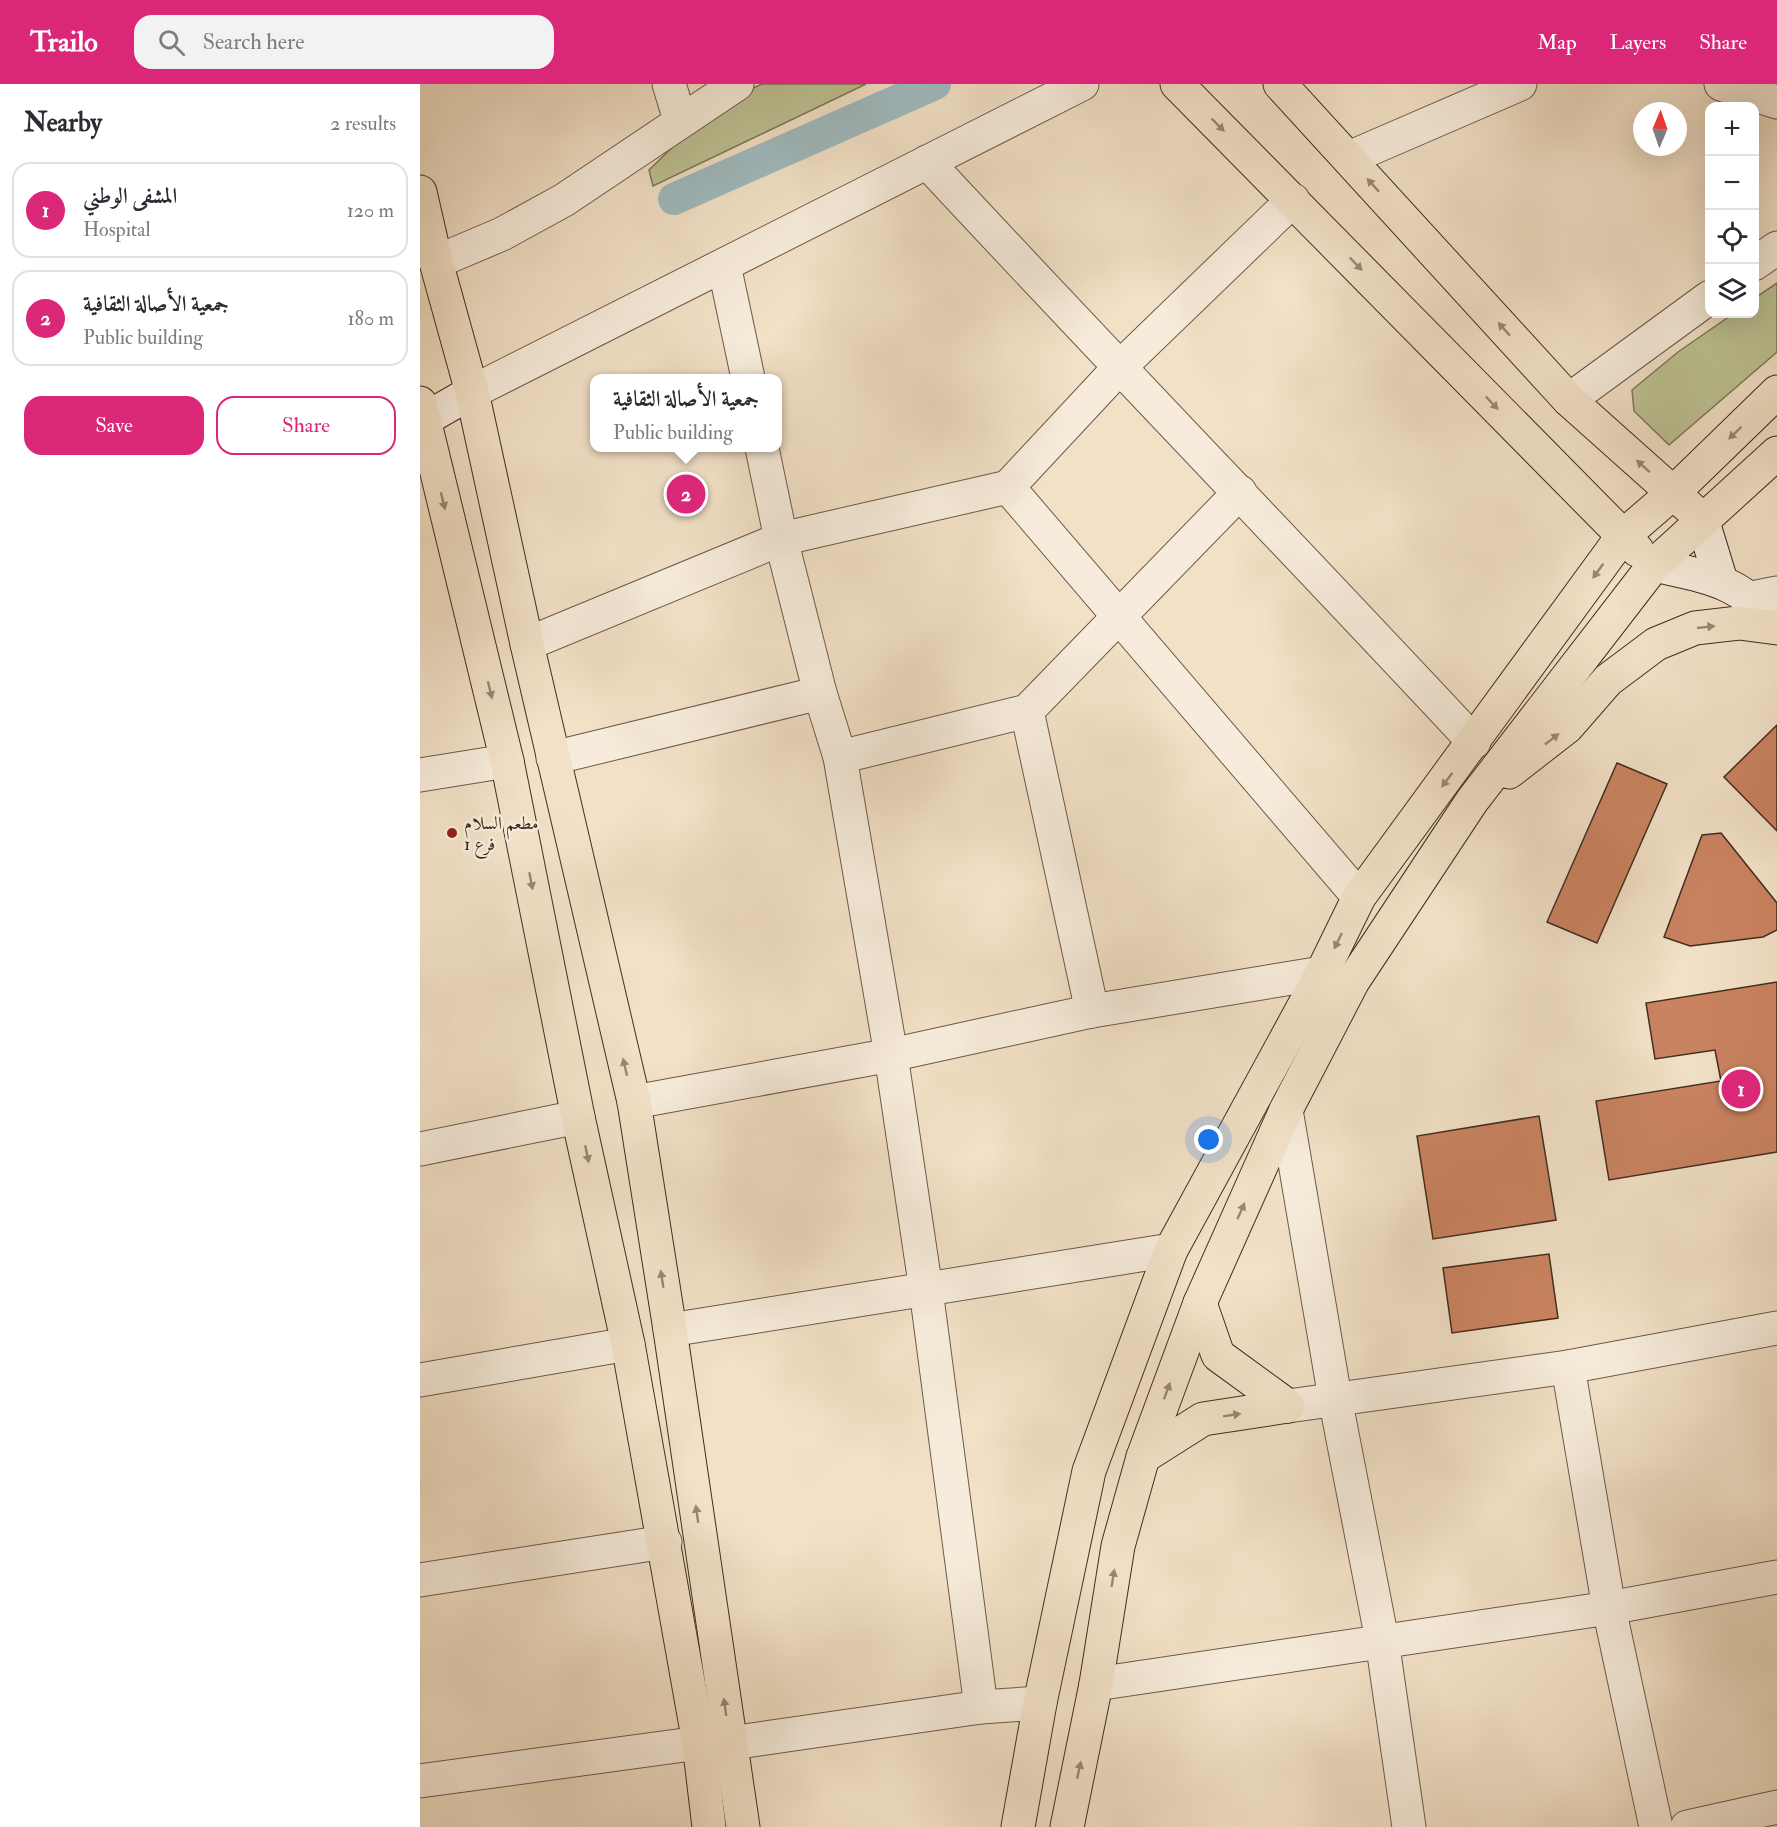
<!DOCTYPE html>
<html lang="en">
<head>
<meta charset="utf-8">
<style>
  :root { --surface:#fff; --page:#f2f2f3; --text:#2b2b33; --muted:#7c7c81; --line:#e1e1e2; --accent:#db2777 }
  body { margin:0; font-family:"IM FELL Double Pica",Amiri,serif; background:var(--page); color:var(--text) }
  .controls { position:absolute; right:18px; top:18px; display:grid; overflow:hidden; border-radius:12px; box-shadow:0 6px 24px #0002 }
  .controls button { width:54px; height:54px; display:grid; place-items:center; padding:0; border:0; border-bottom:2px solid var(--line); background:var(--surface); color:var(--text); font:30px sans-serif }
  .compass { position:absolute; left:1213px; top:18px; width:54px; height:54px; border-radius:50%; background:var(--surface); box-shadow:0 6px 24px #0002; rotate:2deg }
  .you { position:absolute; left:789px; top:1056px; width:21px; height:21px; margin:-15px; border:4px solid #fff; border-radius:50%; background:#1a73e8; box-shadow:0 0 0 9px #1a73e833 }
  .badge { display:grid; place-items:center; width:39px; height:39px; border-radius:50%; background:var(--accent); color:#fff; font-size:20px; font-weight:700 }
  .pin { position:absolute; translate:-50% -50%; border:3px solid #fff; box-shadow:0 2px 6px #0006 }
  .popup { position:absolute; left:170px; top:290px; width:192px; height:78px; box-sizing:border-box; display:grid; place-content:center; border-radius:12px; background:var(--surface); filter:drop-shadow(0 2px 4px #0005); font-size:20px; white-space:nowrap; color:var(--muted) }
  .popup b { font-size:22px; color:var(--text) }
  .popup::after { content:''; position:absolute; left:50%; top:100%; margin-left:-12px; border:12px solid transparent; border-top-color:var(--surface) }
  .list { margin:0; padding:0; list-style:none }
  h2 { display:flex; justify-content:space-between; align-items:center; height:78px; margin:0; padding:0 24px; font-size:26px }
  h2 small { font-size:20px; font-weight:400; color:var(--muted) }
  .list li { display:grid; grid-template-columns:39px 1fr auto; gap:18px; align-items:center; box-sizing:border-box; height:96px; margin:0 12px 12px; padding:0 12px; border:2px solid var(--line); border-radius:18px }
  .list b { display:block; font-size:22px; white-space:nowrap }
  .list p { margin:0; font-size:20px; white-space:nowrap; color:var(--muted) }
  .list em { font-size:20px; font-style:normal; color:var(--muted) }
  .actions { display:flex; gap:12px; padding:18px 24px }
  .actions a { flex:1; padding:14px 0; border:2px solid var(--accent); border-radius:18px; text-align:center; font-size:21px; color:var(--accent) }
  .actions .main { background:var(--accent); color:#fff }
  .icon { flex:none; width:33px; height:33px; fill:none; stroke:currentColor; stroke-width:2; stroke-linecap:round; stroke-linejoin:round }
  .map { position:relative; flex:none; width:1357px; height:1743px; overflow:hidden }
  header { display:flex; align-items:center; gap:36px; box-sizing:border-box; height:84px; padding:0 30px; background:var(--accent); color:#fff }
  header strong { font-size:28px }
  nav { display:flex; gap:33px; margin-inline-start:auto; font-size:21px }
  .search { width:420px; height:54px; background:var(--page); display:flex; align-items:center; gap:15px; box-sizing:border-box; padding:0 21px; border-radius:18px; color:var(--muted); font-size:22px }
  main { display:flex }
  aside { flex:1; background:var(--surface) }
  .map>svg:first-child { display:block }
  .green { fill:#bdc294; stroke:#7e785a; stroke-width:1.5 }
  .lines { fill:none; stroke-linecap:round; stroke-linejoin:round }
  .canal { stroke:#a0bbc0; stroke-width:32 }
  .building { fill:#ca8360; stroke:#3f2d21; stroke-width:1.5 }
  .minor-casing { stroke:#6c5a4a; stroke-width:35 }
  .secondary-casing { stroke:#3f2d21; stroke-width:35 }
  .primary-casing { stroke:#3f2d21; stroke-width:35 }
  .minor { stroke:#f7ecdb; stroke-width:33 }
  .secondary { stroke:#f7ecdb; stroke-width:33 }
  .primary { stroke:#f2e1c7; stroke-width:33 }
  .oneway { fill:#988774 }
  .poi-dot { fill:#8f2418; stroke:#f7ecdb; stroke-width:2 }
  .labels { text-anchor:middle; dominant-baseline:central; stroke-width:5; stroke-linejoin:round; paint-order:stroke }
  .poi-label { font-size:18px; fill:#3f2d21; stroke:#f7ecdb; text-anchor:start }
</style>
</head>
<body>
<header>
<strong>Trailo</strong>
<div class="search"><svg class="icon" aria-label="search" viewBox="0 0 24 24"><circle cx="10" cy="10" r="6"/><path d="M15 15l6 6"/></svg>Search here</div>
<nav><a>Map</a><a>Layers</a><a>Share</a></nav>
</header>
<main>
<aside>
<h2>Nearby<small>2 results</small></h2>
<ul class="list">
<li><span class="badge">1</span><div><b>المشفى الوطني</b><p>Hospital</p></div><em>120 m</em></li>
<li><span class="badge">2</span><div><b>جمعية الأصالة الثقافية</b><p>Public building</p></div><em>180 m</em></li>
</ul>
<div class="actions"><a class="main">Save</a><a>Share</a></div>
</aside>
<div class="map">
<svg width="1357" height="1743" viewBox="0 0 1357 1743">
  <rect width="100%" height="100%" fill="#f2e1c7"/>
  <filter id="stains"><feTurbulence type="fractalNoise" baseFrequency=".00333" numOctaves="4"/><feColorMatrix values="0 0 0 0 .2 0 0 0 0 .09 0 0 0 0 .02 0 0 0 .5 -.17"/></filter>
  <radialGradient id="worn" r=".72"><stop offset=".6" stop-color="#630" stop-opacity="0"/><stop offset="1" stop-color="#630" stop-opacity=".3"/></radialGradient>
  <g class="green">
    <path d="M342,0H446L233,102L229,86L296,21Z"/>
    <path d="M1357,199V268L1249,361L1214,327L1212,306L1258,268L1313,230H1334L1335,214Z"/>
  </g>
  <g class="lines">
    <path class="canal" d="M254,115L515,0"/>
  </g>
  <g class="building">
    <path d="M1357,641V747L1304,693Z"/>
    <path d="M1197,679L1247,700L1177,859L1127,838Z"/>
    <path d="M1301,749L1357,819V846L1343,853L1270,862L1244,853L1282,751Z"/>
    <path d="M1357,898V1068L1189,1096L1176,1017L1301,997L1295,966L1235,975L1226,919Z"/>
    <path d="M1119,1032L1136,1136L1013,1155L997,1052Z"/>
    <path d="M1129,1170L1138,1234L1032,1249L1023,1184Z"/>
  </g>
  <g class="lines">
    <g class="minor-casing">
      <g id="minor">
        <path d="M249,0L260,36"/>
        <path d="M1301,0L1357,18"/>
        <path d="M929,74L1100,0"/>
        <path d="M507,78C688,273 873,464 1054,658"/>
        <path d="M16,178L82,150L144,116L317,0"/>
        <path d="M1334,180L1357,164"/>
        <path d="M304,181L328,294"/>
        <path d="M52,308L662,0"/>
        <path d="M1149,316L1290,213"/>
        <path d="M342,364L361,455L400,609L420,673L471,971L506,1206L561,1623"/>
        <path d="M588,403L939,813"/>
        <path d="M1332,514L1357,509"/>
        <path d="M107,560L361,455L588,403L699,284L873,116"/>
        <path d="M607,627L672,927"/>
        <path d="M420,673L607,627L820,408"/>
        <path d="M133,674L400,609"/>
        <path d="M0,691L87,677"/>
        <path d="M214,1018L471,971L672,927L902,889"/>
        <path d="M866,1026L915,1314L962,1556L989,1743"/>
        <path d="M0,1065L158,1033"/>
        <path d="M250,1246L751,1166"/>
        <path d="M1148,1283L1189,1524L1236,1743"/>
        <path d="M0,1296L208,1260"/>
        <path d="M868,1322L1148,1283L1357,1244"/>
        <path d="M0,1496L245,1458"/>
        <path d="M676,1600L1189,1524L1357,1493"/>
        <path d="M311,1659L561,1623L620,1619"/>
        <path d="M0,1697L279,1659"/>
        <path d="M1267,1743L1357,1723"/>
      </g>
    </g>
    <g class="secondary-casing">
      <g id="secondary">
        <path d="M0,338L52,308"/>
        <path d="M1282,435L1301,497"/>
        <path d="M1234,481C1291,494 1313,495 1357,538"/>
      </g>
    </g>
    <g class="primary-casing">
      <g id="primary">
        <path d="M757,0L1217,466"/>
        <path d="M860,0L1149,316L1270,424"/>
        <path d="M0,108L16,178L52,308L107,560L214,1018L250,1246L323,1743"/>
        <path d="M0,319L87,677L158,1033L208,1260L279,1659L289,1743"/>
        <path d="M1089,688L1147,643L1188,596L1236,560L1275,544L1319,539L1357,544"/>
        <path d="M780,1219L798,1271L868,1322"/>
        <path d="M723,1373L783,1335L868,1322"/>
        <path d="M598,1743L620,1619L669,1387L751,1166L902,889L939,813L1202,453L1253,409L1357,308"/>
        <path d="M647,1743L676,1600L698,1462L723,1373L780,1219L866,1026L933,897L1052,717L1234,481L1357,369"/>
      </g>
    </g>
    <use href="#minor" class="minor"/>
    <use href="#secondary" class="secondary"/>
    <use href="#primary" class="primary"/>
  </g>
  <defs><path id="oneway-solid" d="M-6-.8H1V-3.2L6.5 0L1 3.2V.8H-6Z" transform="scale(1.5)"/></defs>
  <g class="oneway">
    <use href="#oneway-solid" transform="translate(798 41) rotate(45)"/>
    <use href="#oneway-solid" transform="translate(953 101) rotate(-132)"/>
    <use href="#oneway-solid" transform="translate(936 180) rotate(46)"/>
    <use href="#oneway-solid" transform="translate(1084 245) rotate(-132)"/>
    <use href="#oneway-solid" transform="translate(1072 319) rotate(46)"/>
    <use href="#oneway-solid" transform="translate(1315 349) rotate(136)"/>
    <use href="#oneway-solid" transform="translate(1223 382) rotate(-138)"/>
    <use href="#oneway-solid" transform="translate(23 417) rotate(76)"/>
    <use href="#oneway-solid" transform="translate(1178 487) rotate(126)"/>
    <use href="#oneway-solid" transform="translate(1286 543) rotate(-6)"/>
    <use href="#oneway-solid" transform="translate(70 606) rotate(76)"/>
    <use href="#oneway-solid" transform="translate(1132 655) rotate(-38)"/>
    <use href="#oneway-solid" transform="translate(1027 696) rotate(127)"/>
    <use href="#oneway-solid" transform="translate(111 797) rotate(79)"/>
    <use href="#oneway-solid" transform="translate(918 857) rotate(116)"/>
    <use href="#oneway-solid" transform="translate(205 983) rotate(-103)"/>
    <use href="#oneway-solid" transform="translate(167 1070) rotate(78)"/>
    <use href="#oneway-solid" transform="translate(821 1127) rotate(-66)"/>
    <use href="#oneway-solid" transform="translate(242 1195) rotate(-99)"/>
    <use href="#oneway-solid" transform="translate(747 1307) rotate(-70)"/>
    <use href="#oneway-solid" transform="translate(812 1331) rotate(-9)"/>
    <use href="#oneway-solid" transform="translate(277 1430) rotate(-98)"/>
    <use href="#oneway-solid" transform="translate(693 1494) rotate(-81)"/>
    <use href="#oneway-solid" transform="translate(305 1623) rotate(-98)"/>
    <use href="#oneway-solid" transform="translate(659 1686) rotate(-78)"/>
  </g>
  <circle class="poi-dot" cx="32" cy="749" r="6"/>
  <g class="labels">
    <g class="poi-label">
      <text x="44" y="739">مطعم السلام<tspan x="44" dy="21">فرع 1</tspan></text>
    </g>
  </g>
  <rect width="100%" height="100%" filter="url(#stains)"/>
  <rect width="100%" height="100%" fill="url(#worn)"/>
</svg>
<div class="controls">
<button>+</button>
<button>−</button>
<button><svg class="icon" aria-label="locate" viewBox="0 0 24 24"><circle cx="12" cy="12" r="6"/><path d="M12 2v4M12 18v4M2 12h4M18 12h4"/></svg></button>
<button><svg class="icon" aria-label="layers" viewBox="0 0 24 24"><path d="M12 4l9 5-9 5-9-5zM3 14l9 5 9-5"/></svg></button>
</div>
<svg class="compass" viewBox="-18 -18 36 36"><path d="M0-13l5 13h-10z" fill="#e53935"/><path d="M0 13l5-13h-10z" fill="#7c7c81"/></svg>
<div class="you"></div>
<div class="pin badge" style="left:1321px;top:1005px">1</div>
<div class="pin badge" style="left:266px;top:410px">2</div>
<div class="popup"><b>جمعية الأصالة الثقافية</b>Public building</div>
</div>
</main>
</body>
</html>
